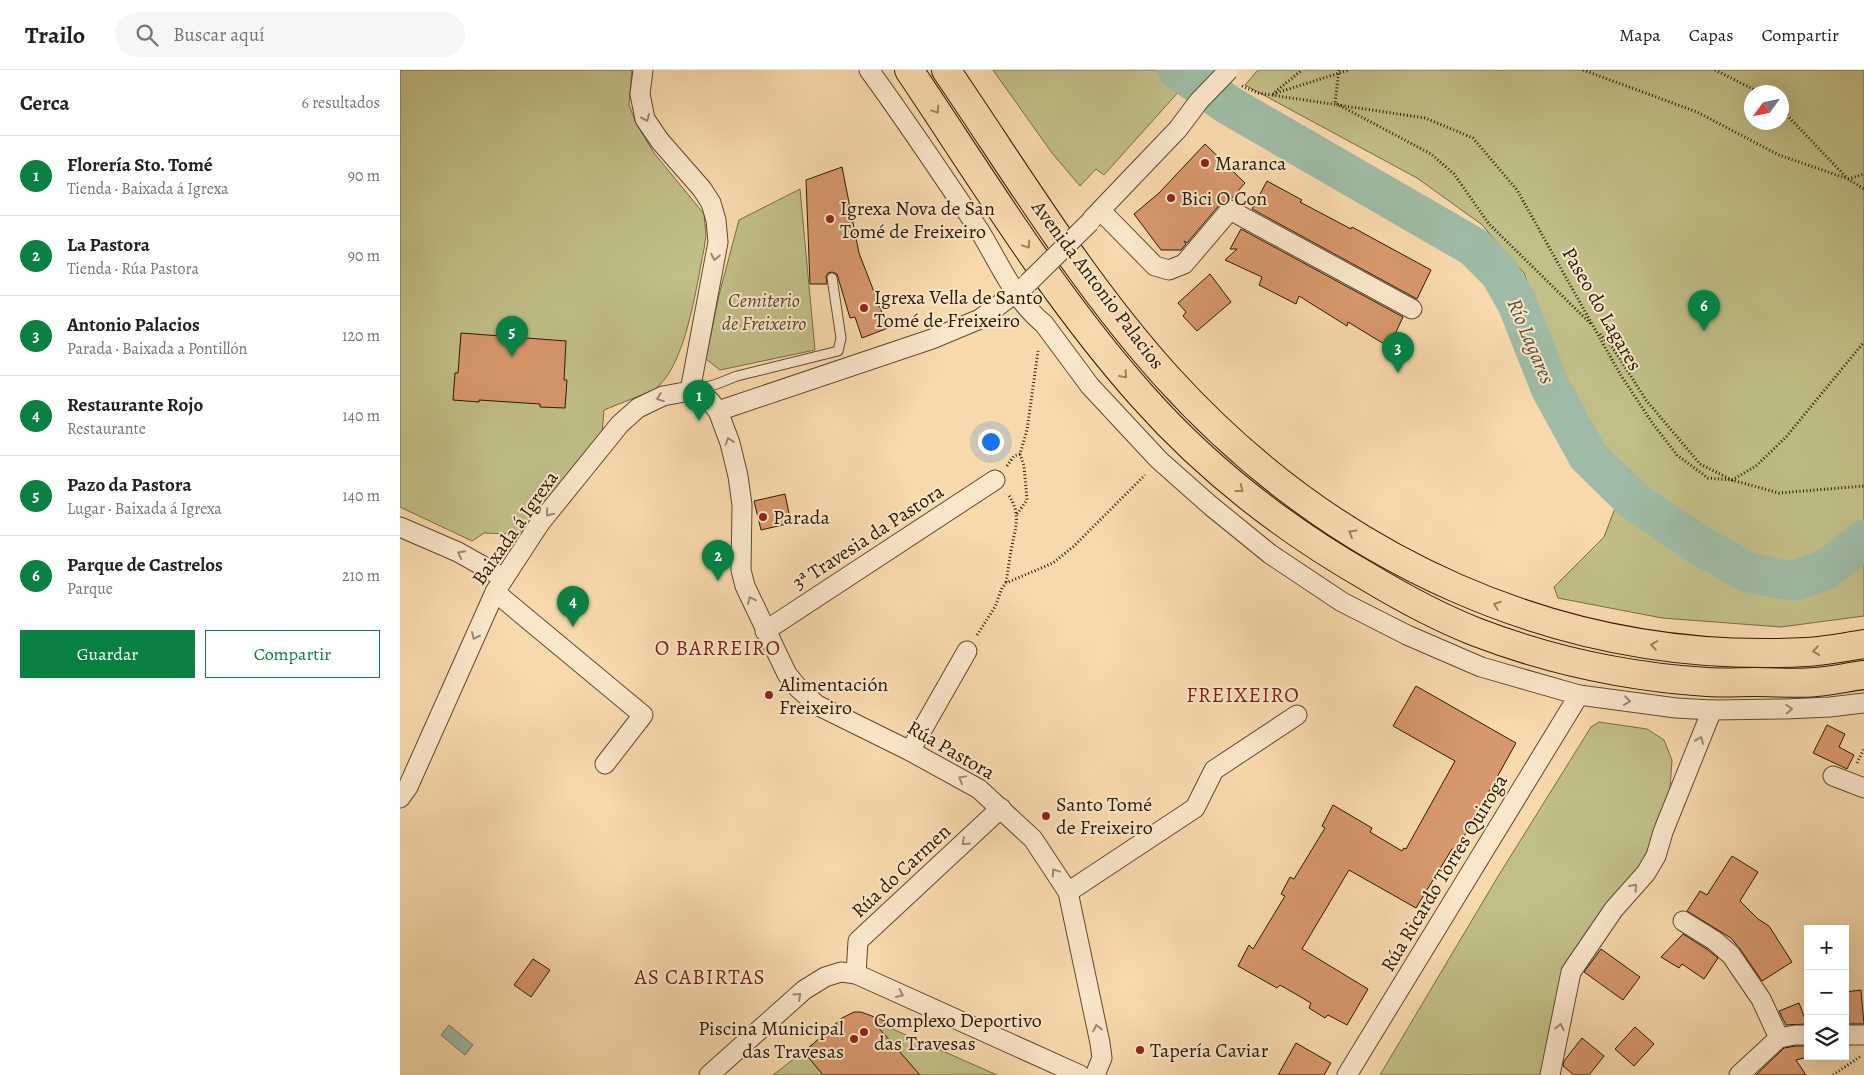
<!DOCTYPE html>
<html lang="es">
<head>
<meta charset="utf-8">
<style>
  :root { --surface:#fff; --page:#f6f6f6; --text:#202124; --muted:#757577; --line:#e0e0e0; --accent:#0b8043 }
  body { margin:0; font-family:Alegreya,serif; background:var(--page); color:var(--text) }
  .controls { position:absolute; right:15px; bottom:15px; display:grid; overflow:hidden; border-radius:0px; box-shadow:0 5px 20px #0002 }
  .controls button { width:45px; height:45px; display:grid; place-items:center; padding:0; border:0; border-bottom:1px solid var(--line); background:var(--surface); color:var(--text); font:25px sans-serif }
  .compass { position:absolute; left:1344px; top:15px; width:45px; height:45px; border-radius:50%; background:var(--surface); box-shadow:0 5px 20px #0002; rotate:237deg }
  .you { position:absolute; left:590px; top:371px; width:18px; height:18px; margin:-12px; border:4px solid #fff; border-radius:50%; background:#1a73e8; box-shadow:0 0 0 8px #1a73e833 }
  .badge { display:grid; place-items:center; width:32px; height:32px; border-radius:50%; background:var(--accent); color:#fff; font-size:16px; font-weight:700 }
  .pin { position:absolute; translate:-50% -41px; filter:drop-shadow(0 1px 2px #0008) }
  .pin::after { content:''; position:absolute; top:26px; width:18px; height:15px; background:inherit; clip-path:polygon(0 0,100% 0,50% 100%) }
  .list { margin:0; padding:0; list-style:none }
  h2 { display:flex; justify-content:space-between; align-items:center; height:65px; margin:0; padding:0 20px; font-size:21px }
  h2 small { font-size:16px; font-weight:400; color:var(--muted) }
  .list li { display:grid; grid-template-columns:32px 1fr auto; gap:15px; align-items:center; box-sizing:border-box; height:80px; padding:0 20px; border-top:1px solid var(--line) }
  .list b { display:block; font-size:19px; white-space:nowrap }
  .list p { margin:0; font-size:16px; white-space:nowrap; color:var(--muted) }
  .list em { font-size:16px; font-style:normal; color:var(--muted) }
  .actions { display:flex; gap:10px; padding:15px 20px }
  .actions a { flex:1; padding:11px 0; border:1px solid var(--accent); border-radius:0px; text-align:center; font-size:18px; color:var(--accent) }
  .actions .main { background:var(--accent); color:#fff }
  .icon { flex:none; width:28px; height:28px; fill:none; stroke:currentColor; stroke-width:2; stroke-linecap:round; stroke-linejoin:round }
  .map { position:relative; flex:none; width:1464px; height:1005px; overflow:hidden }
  header { display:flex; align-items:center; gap:30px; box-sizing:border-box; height:70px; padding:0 25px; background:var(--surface); border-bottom:1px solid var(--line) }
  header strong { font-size:24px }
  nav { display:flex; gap:28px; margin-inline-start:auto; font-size:18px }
  .search { width:350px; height:45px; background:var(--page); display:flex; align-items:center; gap:12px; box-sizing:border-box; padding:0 18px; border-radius:28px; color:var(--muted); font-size:19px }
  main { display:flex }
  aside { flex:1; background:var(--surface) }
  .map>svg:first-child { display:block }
  .green { fill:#c1be87; stroke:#766c45; fill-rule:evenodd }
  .water { fill:#9fbba5; stroke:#707b64 }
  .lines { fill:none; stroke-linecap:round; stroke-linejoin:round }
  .river { stroke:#9fbba5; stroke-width:40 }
  .building { fill:#d8986d; stroke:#2a1a03 }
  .lane-casing { stroke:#5e4a2e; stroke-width:11 }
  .street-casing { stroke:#5e4a2e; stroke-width:21 }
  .primary-casing { stroke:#2a1a03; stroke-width:30 }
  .path { stroke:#2a1a03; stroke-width:3; stroke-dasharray:1 2.5; stroke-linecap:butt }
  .lane { stroke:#fae6ca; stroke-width:9 }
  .street { stroke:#fae6ca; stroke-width:19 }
  .primary { stroke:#f8d9ad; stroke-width:28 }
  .street-bridge-casing { stroke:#5e4a2e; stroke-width:21; stroke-linecap:butt }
  .street-bridge { stroke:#fae6ca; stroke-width:19 }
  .oneway { stroke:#9b8360 }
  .oneway2 { stroke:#9c8a70 }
  .poi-dot { fill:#8f2418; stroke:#fae6ca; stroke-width:2 }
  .labels { text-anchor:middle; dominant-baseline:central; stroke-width:4; stroke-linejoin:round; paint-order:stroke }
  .poi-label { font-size:20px; fill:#2a1a03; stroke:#fae6ca; text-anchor:start }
  .street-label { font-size:20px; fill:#2a1a03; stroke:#fae6ca }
  .park-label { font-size:20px; font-style:italic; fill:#574b2b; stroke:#fae6ca }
  .water-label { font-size:21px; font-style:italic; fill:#53523c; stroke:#fae6ca }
  .neighbourhood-label { font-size:21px; letter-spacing:1px; fill:#7a1f14; stroke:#fae6ca }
</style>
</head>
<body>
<header>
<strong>Trailo</strong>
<div class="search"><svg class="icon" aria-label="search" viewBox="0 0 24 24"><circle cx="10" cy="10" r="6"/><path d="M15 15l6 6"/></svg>Buscar aquí</div>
<nav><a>Mapa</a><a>Capas</a><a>Compartir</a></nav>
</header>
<main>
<aside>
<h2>Cerca<small>6 resultados</small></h2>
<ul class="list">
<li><span class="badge">1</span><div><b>Florería Sto. Tomé</b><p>Tienda · Baixada á Igrexa</p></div><em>90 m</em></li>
<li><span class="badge">2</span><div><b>La Pastora</b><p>Tienda · Rúa Pastora</p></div><em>90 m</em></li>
<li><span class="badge">3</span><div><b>Antonio Palacios</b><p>Parada · Baixada a Pontillón</p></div><em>120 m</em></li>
<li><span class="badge">4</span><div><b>Restaurante Rojo</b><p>Restaurante</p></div><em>140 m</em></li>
<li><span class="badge">5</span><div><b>Pazo da Pastora</b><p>Lugar · Baixada á Igrexa</p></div><em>140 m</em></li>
<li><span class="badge">6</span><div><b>Parque de Castrelos</b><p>Parque</p></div><em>210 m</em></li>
</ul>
<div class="actions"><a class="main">Guardar</a><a>Compartir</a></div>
</aside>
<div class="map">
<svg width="1464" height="1005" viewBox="0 0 1464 1005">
  <rect width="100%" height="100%" fill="#f8d9ad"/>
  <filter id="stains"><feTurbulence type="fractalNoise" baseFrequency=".004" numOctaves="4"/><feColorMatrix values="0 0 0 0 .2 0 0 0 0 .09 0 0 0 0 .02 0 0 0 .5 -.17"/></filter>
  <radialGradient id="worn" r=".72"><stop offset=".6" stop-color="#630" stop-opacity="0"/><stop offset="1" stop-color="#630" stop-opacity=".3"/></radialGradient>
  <g class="green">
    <path d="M0,0H232L229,35L236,53L254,83L304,144L306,165L304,179C296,217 286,297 254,320L204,340L202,364L174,395L112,480L109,464L84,463L72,471L0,437Z"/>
    <path d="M593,0H798L704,105L696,99L680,116L652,83Z"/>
    <path d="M858,0H1464V546L1381,557L1262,548L1158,528L1154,517L1204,467L1227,407L1200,373L1165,319L1124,203L1081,154L1017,108L845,15ZM1352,22H1382V52H1352Z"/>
    <path d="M400,119L415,280L320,300L306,289L319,225L339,150Z"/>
    <path d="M1199,652L1247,659L1264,670L1272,690L1270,718L1254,783L1169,895L1143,1005H980L1097,808L1191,657Z"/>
    <path d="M454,942L597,1005H373Z"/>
  </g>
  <path class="water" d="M49,955L73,975L65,985L41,965Z"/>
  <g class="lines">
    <path class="river" d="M778,0L830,36L1074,177L1099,202L1117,233L1151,319L1188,386L1233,430L1296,473L1347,502L1392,511L1425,500L1464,470"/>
  </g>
  <g class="building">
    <path d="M805,74L845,113L831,129L821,133L787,173L784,171L786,174L781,180H761L734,144L759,123Z"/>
    <path d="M442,97L459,183L488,258L462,268L455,247L450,248L437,204L432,202L428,203L426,206L427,214H410L406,110Z"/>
    <path d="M867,111L902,130L900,132L951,159L952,157L1031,200L1017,229L852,139Z"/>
    <path d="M841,159L1003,247L989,277L948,252L947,256L899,226L896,234L859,215L862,207L825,190L837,179H830Z"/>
    <path d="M810,204L831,232L797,261L783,246L786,242L778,233Z"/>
    <path d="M61,263L166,271L164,310H167L165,338L140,337V334L79,330V332L53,330L55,303H58Z"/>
    <path d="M385,424L391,453L361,460L354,431Z"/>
    <path d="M1016,616L1116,673L1056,781L1052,779L1016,838L949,800L902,879L968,919L947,955L928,945L925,948L909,938L911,933L880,915L877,918L838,896L849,875L853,879L885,826L881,824L890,807L894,809L925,758L922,756L933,735L972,758L970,762L1002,781L1004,778L1006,779L1055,691L993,656Z"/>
    <path d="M1427,655L1445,664L1439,677L1454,685L1447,699L1413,683Z"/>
    <path d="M1332,786L1358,802L1340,831L1358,849L1369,856L1392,892L1362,911L1340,879L1331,868L1287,841L1300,821L1307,825Z"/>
    <path d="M1283,864L1308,880L1318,888L1304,909L1282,894L1279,898L1261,887Z"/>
    <path d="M1201,879L1240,907L1223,930L1184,902Z"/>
    <path d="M133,889L150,900L131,927L114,915Z"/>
    <path d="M1461,920L1464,954H1445V922Z"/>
    <path d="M1399,933L1407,954L1386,955L1379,941Z"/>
    <path d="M454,942H461L488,952L477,956L520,1005H423L404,982L442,948Z"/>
    <path d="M1235,957L1254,974L1234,996L1215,979Z"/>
    <path d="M1182,968L1204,986L1189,1005H1174L1163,996L1164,991Z"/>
    <path d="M896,973L931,993L924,1005H878Z"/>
    <path d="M1396,976H1408V987L1396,990L1406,1005H1356L1384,978Z"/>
  </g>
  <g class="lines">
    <g class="lane-casing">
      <path id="lane" d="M293,320L314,315L337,306L438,281L441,268L432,208"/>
    </g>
    <g class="street-casing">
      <g id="street">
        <path d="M243,0L240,24L245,49L260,71L302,119L311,133L316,150L318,172L290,321"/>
        <path d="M469,0C507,52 543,106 579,160C599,192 614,230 644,254L690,316L759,390L811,436L870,484L942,532L1007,565L1081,597L1179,625L1276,638L1312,640L1385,639L1430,637L1464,633"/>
        <path d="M701,141L755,196L769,200L784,194L830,140L1012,239"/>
        <path d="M692,149L778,59"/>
        <path d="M318,341L532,269L580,249L625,216"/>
        <path d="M0,457L58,482L104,508"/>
        <path d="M95,522L243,645L205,694"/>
        <path d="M365,561L595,410"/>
        <path d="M510,681L567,581"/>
        <path d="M1433,706L1464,718"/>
        <path d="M0,728L8,717L95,522L140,453L220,354L238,338L263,326L290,321L309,330L318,341L330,373L338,406L342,435L341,500L345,516L387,604L399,619L417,635L510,681L579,719L633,769L668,822L700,973L702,988L695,1005"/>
        <path d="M668,822L795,738L814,700L897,645"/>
        <path d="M1283,851L1315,871L1331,885L1361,929L1379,968"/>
        <path d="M456,904L458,871L601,738"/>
        <path d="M1445,965H1464"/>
        <path d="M309,1005L404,920L425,907L441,902L456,904L680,1005"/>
        <path d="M947,1005L1179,625"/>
        <path d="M1150,1005L1171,902L1214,839L1246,803L1256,786L1263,762L1312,640"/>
        <path d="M1339,1005L1379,968L1395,965H1408"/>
      </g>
    </g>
    <g class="primary-casing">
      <g id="primary">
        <path d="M509,0C583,110 653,226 742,326C806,398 884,459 968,507C1003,528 1038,547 1076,562C1149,590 1229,607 1307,612C1323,613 1339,612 1355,612C1375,612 1396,614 1416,612C1432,611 1448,607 1464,605"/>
        <path d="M546,0C617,104 682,213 767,307C932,489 1158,595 1406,582C1426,581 1445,577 1464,574"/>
      </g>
    </g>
    <g class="path">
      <path d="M939,0L935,33L1031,84L1054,104L1089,154L1191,254"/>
      <path d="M1183,0L1297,42L1379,85L1448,109L1464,119"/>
      <path d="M1315,0L1359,22"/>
      <path d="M842,16L858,23L1025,48L1073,68L1117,120L1220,304L1253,354L1277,385L1308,408L1332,410L1356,396L1386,367L1464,272"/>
      <path d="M875,22L902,0"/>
      <path d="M873,24L949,0"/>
      <path d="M1382,40L1447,108"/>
      <path d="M1448,109L1464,104"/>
      <path d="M1200,264L1213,278L1246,330L1300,394L1332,410L1379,423L1464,416"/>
      <path d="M607,396L614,386L620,384L627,360L638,281"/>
      <path d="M617,444L627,430L624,396L620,384"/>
      <path d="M606,512C608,502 609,491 611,481C615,458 622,445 608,424"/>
      <path d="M577,565L595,537L602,518L606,513L653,493L674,476L745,405"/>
      <path d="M1457,693L1464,679"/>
      <path d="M1433,1005L1461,986"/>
    </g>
    <use href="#lane" class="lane"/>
    <use href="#street" class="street"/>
    <use href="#primary" class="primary"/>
    <g class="street-bridge-casing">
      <g id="street-bridge">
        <path d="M778,59L799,31L829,0"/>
        <path d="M628,213L690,152"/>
      </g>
    </g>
    <use href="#street-bridge" class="street-bridge"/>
  </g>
  <defs><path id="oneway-chevron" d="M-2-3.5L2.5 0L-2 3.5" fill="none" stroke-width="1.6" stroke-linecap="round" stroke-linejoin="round" transform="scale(1.25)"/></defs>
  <g class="oneway">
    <use href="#oneway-chevron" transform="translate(536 40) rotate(56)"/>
    <use href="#oneway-chevron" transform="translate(627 175) rotate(56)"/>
    <use href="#oneway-chevron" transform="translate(724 305) rotate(49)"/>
    <use href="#oneway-chevron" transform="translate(840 419) rotate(38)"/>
    <use href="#oneway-chevron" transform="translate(952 463) rotate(-149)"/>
    <use href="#oneway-chevron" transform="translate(1097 535) rotate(-160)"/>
    <use href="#oneway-chevron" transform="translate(1254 575) rotate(-171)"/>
    <use href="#oneway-chevron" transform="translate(1416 581) rotate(172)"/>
  </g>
  <g class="oneway2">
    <use href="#oneway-chevron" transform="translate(246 48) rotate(66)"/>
    <use href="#oneway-chevron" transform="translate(315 187) rotate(101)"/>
    <use href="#oneway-chevron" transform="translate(260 328) rotate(159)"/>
    <use href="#oneway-chevron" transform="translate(329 371) rotate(-108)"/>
    <use href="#oneway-chevron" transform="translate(149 443) rotate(129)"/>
    <use href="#oneway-chevron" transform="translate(61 484) rotate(-152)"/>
    <use href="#oneway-chevron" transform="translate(351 530) rotate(-115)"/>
    <use href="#oneway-chevron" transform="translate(75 566) rotate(114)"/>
    <use href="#oneway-chevron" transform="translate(1227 631) rotate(8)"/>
    <use href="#oneway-chevron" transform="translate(1389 639) rotate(-2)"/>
    <use href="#oneway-chevron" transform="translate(1300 670) rotate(-68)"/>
    <use href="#oneway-chevron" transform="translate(562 709) rotate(-151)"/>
    <use href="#oneway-chevron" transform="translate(565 772) rotate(137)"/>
    <use href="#oneway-chevron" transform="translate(655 802) rotate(-124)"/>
    <use href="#oneway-chevron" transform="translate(1234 817) rotate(-48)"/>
    <use href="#oneway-chevron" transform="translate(500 924) rotate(24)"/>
    <use href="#oneway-chevron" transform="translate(398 926) rotate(-42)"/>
    <use href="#oneway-chevron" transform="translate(1160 957) rotate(-78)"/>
    <use href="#oneway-chevron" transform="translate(697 958) rotate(-102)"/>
  </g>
  <g class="poi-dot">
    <circle cx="805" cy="93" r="5"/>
    <circle cx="771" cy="128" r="5"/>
    <circle cx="430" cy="149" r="5"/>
    <circle cx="464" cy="238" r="5"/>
    <circle cx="363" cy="447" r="5"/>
    <circle cx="369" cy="625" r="5"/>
    <circle cx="646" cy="746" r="5"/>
    <circle cx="464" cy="962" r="5"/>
    <circle cx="454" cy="969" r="5"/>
    <circle cx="740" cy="980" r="5"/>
  </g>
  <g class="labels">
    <g class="poi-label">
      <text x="815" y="93">Maranca</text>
      <text x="781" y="128">Bici O Con</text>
      <text x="440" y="138">Igrexa Nova de San<tspan x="440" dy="23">Tomé de Freixeiro</tspan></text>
      <text x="474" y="227">Igrexa Vella de Santo<tspan x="474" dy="23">Tomé de Freixeiro</tspan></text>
      <text x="373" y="447">Parada</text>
      <text x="379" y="614">Alimentación<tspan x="379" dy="23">Freixeiro</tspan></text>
      <text x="656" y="734">Santo Tomé<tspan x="656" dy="23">de Freixeiro</tspan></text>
      <text x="474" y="950">Complexo Deportivo<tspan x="474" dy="23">das Travesas</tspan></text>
      <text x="444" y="958" text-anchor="end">Piscina Municipal<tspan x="444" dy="23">das Travesas</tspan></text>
      <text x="750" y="980">Tapería Caviar</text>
    </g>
    <g class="street-label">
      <text transform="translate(698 215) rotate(53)">Avenida Antonio Palacios</text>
      <text transform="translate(1202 239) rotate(60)">Paseo do Lagares</text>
      <text transform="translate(115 458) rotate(-55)">Baixada á Igrexa</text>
      <text transform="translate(468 467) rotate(-33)">3ª Travesia da Pastora</text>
      <text transform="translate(551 680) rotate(30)">Rúa Pastora</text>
      <text transform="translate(501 801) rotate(-43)">Rúa do Carmen</text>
      <text transform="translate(1044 803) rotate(-59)">Rúa Ricardo Torres Quiroga</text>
    </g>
    <g class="park-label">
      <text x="364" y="230">Cemiterio<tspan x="364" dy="23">de Freixeiro</tspan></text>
    </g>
    <g class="water-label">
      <text transform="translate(1131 271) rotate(67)">Río Lagares</text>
    </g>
    <g class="neighbourhood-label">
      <text x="318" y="578">O BARREIRO</text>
      <text x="843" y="625">FREIXEIRO</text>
      <text x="300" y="907">AS CABIRTAS</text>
    </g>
  </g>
  <rect width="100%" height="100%" filter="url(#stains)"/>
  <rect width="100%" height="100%" fill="url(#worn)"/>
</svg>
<div class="controls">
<button>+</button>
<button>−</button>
<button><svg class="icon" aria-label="layers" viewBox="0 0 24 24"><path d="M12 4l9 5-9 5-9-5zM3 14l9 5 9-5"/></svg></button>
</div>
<svg class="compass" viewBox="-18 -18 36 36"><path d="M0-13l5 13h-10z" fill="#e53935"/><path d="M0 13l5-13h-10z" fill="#757577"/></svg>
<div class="you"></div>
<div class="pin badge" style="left:299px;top:351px">1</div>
<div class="pin badge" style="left:318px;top:511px">2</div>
<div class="pin badge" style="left:998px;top:303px">3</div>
<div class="pin badge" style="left:173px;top:557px">4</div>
<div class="pin badge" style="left:112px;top:287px">5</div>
<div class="pin badge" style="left:1304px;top:261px">6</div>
</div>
</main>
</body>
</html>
